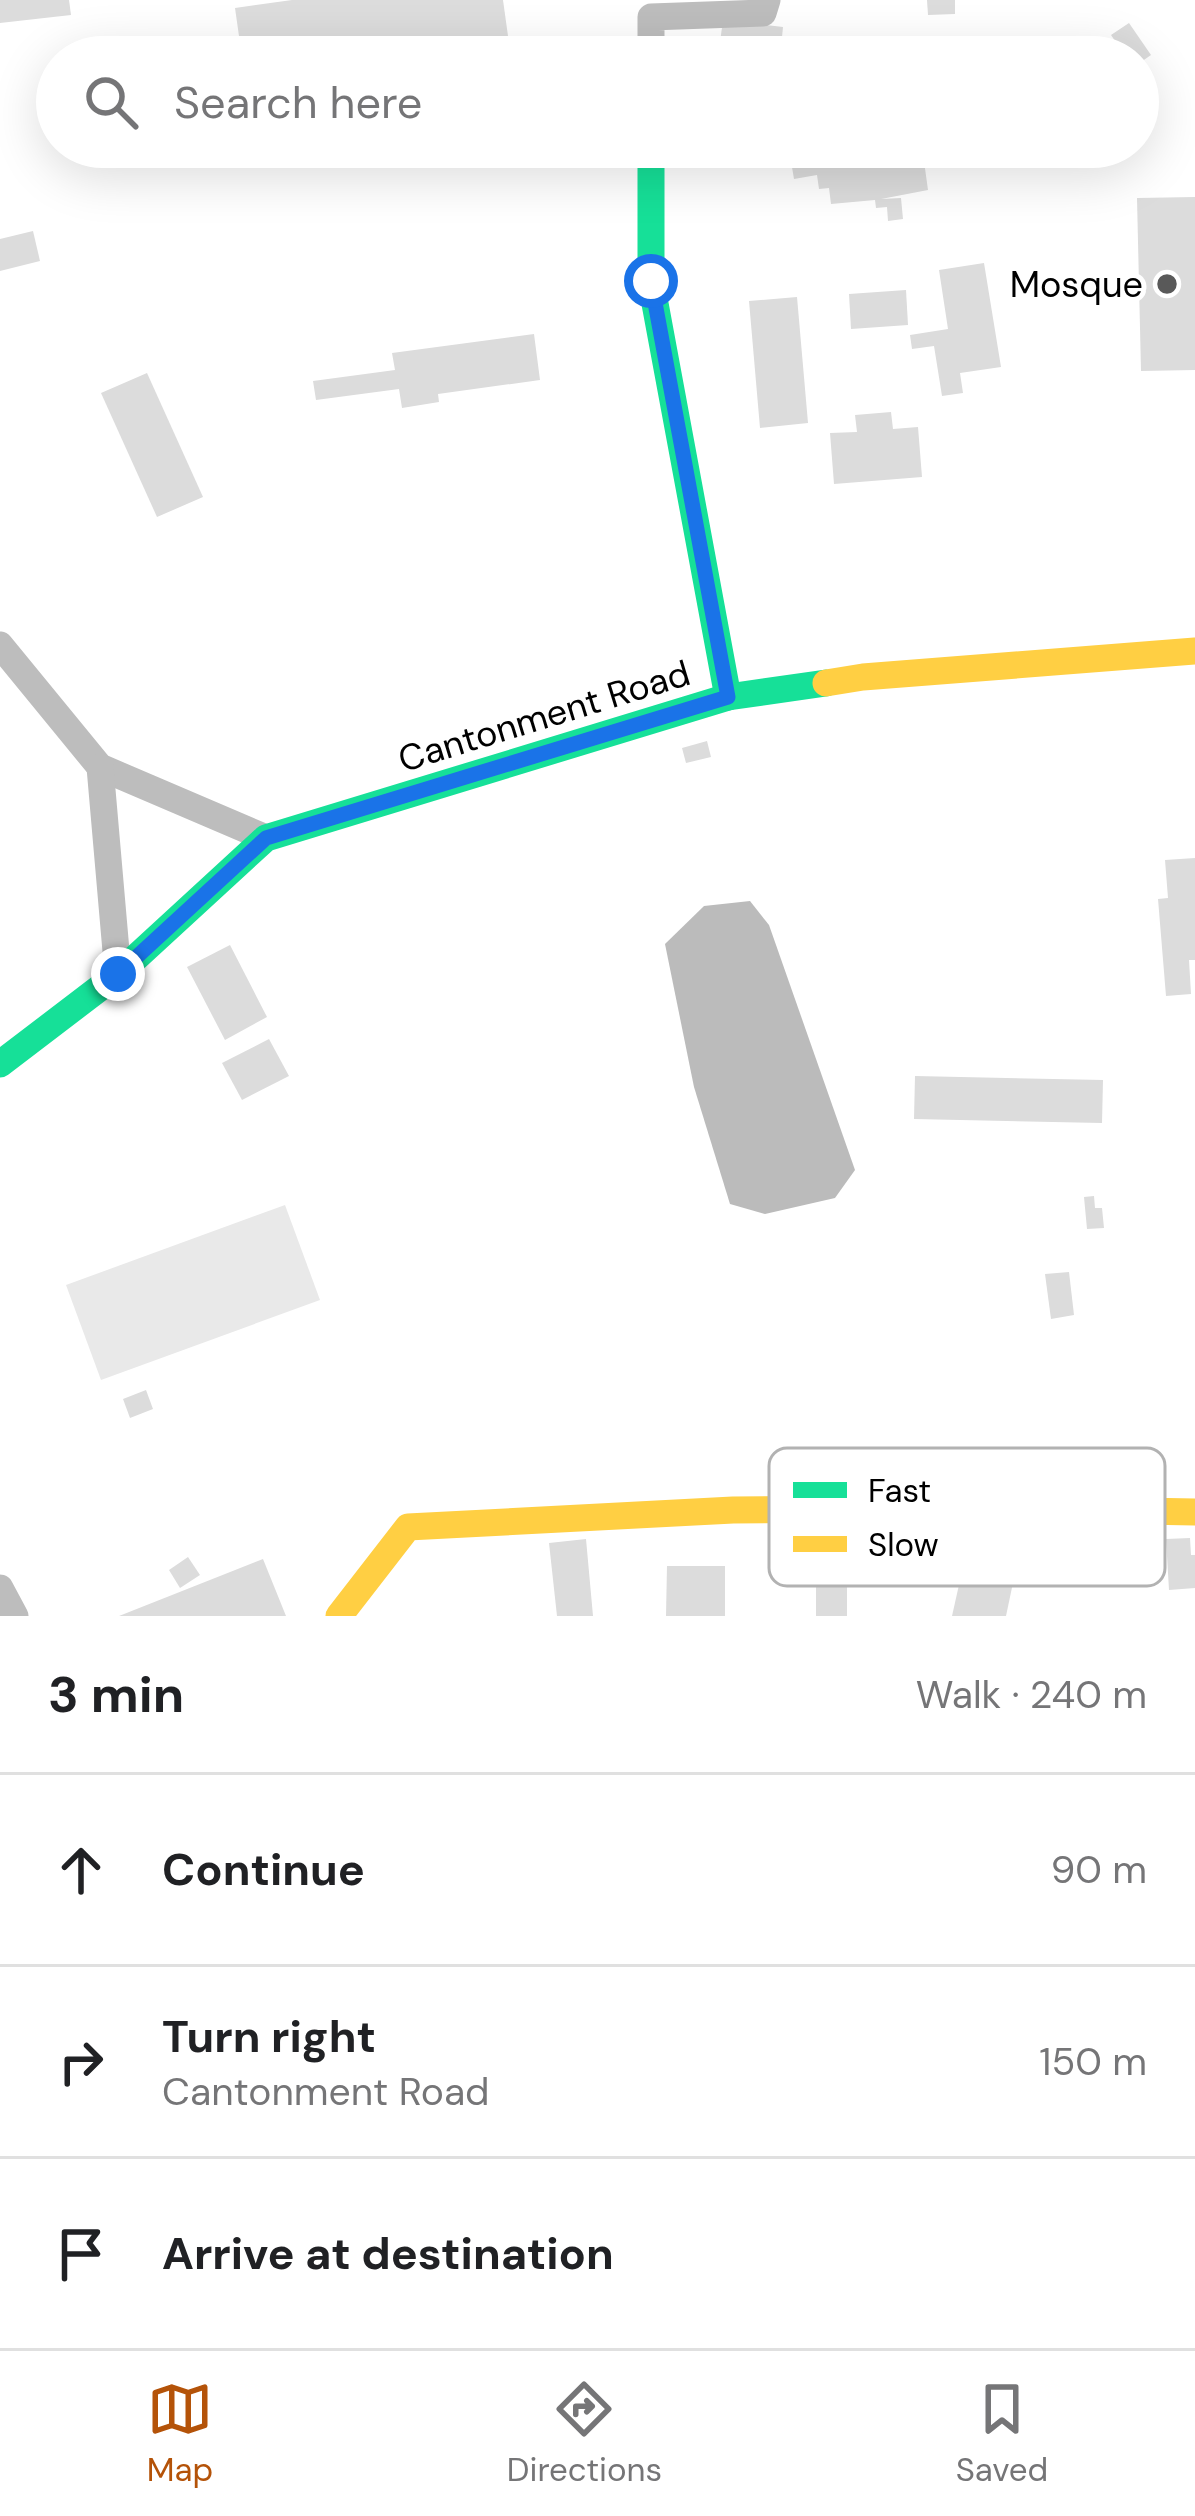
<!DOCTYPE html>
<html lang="en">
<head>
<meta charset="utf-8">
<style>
  :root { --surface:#fff; --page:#f2f2f2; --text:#202124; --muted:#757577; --line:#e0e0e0; --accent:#b45309 }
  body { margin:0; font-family:"DM Sans",sans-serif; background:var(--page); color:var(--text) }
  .stop { position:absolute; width:36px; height:36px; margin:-27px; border:9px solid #1a73e8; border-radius:50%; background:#fff }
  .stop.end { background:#1a73e8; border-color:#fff; box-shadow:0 3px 12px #0008 }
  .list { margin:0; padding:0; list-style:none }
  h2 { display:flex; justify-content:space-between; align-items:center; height:156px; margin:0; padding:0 48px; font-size:51px }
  h2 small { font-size:39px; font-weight:400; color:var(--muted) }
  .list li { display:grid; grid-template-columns:78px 1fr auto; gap:36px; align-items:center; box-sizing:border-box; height:192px; padding:0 48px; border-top:3px solid var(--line) }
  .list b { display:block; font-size:45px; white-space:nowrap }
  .list p { margin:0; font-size:39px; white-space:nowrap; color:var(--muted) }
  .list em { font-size:39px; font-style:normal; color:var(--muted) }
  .icon { flex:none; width:66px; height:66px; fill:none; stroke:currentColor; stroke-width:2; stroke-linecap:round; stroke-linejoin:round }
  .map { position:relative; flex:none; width:1195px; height:1616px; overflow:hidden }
  .search { position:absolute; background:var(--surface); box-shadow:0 12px 48px #0002; left:36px; right:36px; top:36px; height:132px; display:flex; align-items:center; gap:30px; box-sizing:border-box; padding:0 42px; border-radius:66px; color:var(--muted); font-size:45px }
  .sheet { height:732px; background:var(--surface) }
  nav { display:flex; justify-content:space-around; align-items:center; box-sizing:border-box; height:168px; border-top:3px solid var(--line); background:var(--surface); font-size:33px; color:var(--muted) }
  nav a { display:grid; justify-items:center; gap:6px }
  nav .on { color:var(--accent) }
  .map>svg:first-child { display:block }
  .green { fill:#e9e9e9 }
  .water { fill:#bbb }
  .building { fill:#dcdcdc }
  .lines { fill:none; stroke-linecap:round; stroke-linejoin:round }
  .street { stroke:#bdbdbd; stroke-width:27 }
  .fast { stroke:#16e098; stroke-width:27 }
  .slow { stroke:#ffcf43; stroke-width:27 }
  .route { stroke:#1a73e8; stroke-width:15 }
  .poi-dot { fill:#595959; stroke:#fff; stroke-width:4.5 }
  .labels { text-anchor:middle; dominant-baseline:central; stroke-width:10; stroke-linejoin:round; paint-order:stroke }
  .poi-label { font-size:36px; fill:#000; stroke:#fff; text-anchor:end }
  .street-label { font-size:36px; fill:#000; stroke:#fff }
  .key { fill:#fff; stroke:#b2b2b2; stroke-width:3 }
  .key-label { font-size:33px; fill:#000 }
</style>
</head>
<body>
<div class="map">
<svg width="1195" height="1616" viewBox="0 0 1195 1616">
  <rect width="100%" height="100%" fill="#fff"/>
  <path class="green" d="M285,1205L320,1300L101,1380L66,1285Z"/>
  <path class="water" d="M750,901L769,925L855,1170L835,1198L765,1214L730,1204L694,1087L665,944L704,906Z"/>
  <g class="building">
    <path d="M0,0H69L71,15L0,23Z"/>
    <path d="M292,0H503L508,36L363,57H242L235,8Z"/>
    <path d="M927,0H955V14L928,15Z"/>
    <path d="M723,20L783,27L780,57H718Z"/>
    <path d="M1129,23L1151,55L1138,64V57H1126L1111,35Z"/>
    <path d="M785,39L912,43V57H785Z"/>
    <path d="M842,147H922L928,190L881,199L901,198L903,219L888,221L887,207L876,208L875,200L831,204L829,188L819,189L817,175L794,179L790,155Z"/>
    <path d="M1195,197V370L1141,371L1137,198Z"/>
    <path d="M33,231L40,261L0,271V239Z"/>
    <path d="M984,263L1001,367L960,373L963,393L942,396L934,346L912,349L910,335L948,329L939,270Z"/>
    <path d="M906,290L908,325L851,329L849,294Z"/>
    <path d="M797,297L808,423L760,428L749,301Z"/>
    <path d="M534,334L540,380L438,394L439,402L402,408L399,389L316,400L313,381L395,370L392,353Z"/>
    <path d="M147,373L203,497L157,517L101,393Z"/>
    <path d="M891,412L893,429L918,427L922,477L834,484L830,433L857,432L855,415Z"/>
    <path d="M707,741L711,757L686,763L682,748Z"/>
    <path d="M1195,858V960H1189L1191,994L1166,996L1158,899L1168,898L1165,860Z"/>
    <path d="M230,945L267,1017L225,1040L187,967Z"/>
    <path d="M269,1039L289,1076L242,1100L222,1063Z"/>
    <path d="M915,1076L1103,1080L1102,1123L914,1119Z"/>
    <path d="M1094,1196L1095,1208H1102L1104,1228L1087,1229L1084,1197Z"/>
    <path d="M1069,1272L1074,1315L1051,1319L1045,1274Z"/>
    <path d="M146,1390L153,1409L130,1418L123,1399Z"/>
    <path d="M1190,1538L1191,1555H1195V1588L1169,1590L1166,1539Z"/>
    <path d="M586,1539L593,1616H557L549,1543Z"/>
    <path d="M188,1557L200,1575L180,1588L169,1570Z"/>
    <path d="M263,1559L286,1616H119Z"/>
    <path d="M667,1566H725V1616H666Z"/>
    <path d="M963,1567L1014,1578L1006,1616H952Z"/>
    <path d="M847,1584V1616H816V1585Z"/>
  </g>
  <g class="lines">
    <g class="street">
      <path d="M651,57V17L763,13L767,0"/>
      <path d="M0,645L100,767L266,838"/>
      <path d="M100,767L118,974"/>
      <path d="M0,1588L15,1616"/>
    </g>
    <g class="fast">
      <path d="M651,147V282L728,697"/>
      <path d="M0,1064L118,974L266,838L728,697L826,683"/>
    </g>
    <g class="slow">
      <path d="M826,683L863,677L1195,651"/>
      <path d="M339,1616L408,1527L733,1510L973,1508L1195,1512"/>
    </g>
  </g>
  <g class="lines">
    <path class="route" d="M118,974L266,838L728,697L651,281"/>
  </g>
  <circle class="poi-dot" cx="1167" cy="284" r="12"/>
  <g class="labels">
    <g class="poi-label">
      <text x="1143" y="284">Mosque</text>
    </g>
    <g class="street-label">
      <text transform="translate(544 716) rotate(-17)">Cantonment Road</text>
    </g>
  </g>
  <rect x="769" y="1448" width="396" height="138" rx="18" class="key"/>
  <rect x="793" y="1482" width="54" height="16" fill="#16e098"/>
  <rect x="793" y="1536" width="54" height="16" fill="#ffcf43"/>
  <g class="key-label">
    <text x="868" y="1502">Fast</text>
    <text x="868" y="1556">Slow</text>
  </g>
</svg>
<div class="stop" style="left:651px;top:281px"></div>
<div class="stop end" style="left:118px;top:974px"></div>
<div class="search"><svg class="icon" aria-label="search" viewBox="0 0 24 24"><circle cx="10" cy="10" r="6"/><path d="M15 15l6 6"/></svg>Search here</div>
</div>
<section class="sheet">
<h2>3 min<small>Walk · 240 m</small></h2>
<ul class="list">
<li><svg class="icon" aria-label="ahead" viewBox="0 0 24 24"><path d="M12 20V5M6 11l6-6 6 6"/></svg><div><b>Continue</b></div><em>90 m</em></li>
<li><svg class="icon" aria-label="right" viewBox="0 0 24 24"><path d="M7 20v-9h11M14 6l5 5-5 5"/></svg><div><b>Turn right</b><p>Cantonment Road</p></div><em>150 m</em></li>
<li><svg class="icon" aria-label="arrive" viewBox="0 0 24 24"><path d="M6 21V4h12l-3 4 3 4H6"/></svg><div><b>Arrive at destination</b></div></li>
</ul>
</section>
<nav>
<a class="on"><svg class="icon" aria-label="map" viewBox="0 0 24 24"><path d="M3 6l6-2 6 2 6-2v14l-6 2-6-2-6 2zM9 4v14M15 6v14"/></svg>Map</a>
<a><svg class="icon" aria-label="directions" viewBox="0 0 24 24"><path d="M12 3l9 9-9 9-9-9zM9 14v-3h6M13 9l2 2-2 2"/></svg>Directions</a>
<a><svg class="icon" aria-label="saved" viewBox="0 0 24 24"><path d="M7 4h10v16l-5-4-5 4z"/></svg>Saved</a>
</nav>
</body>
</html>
